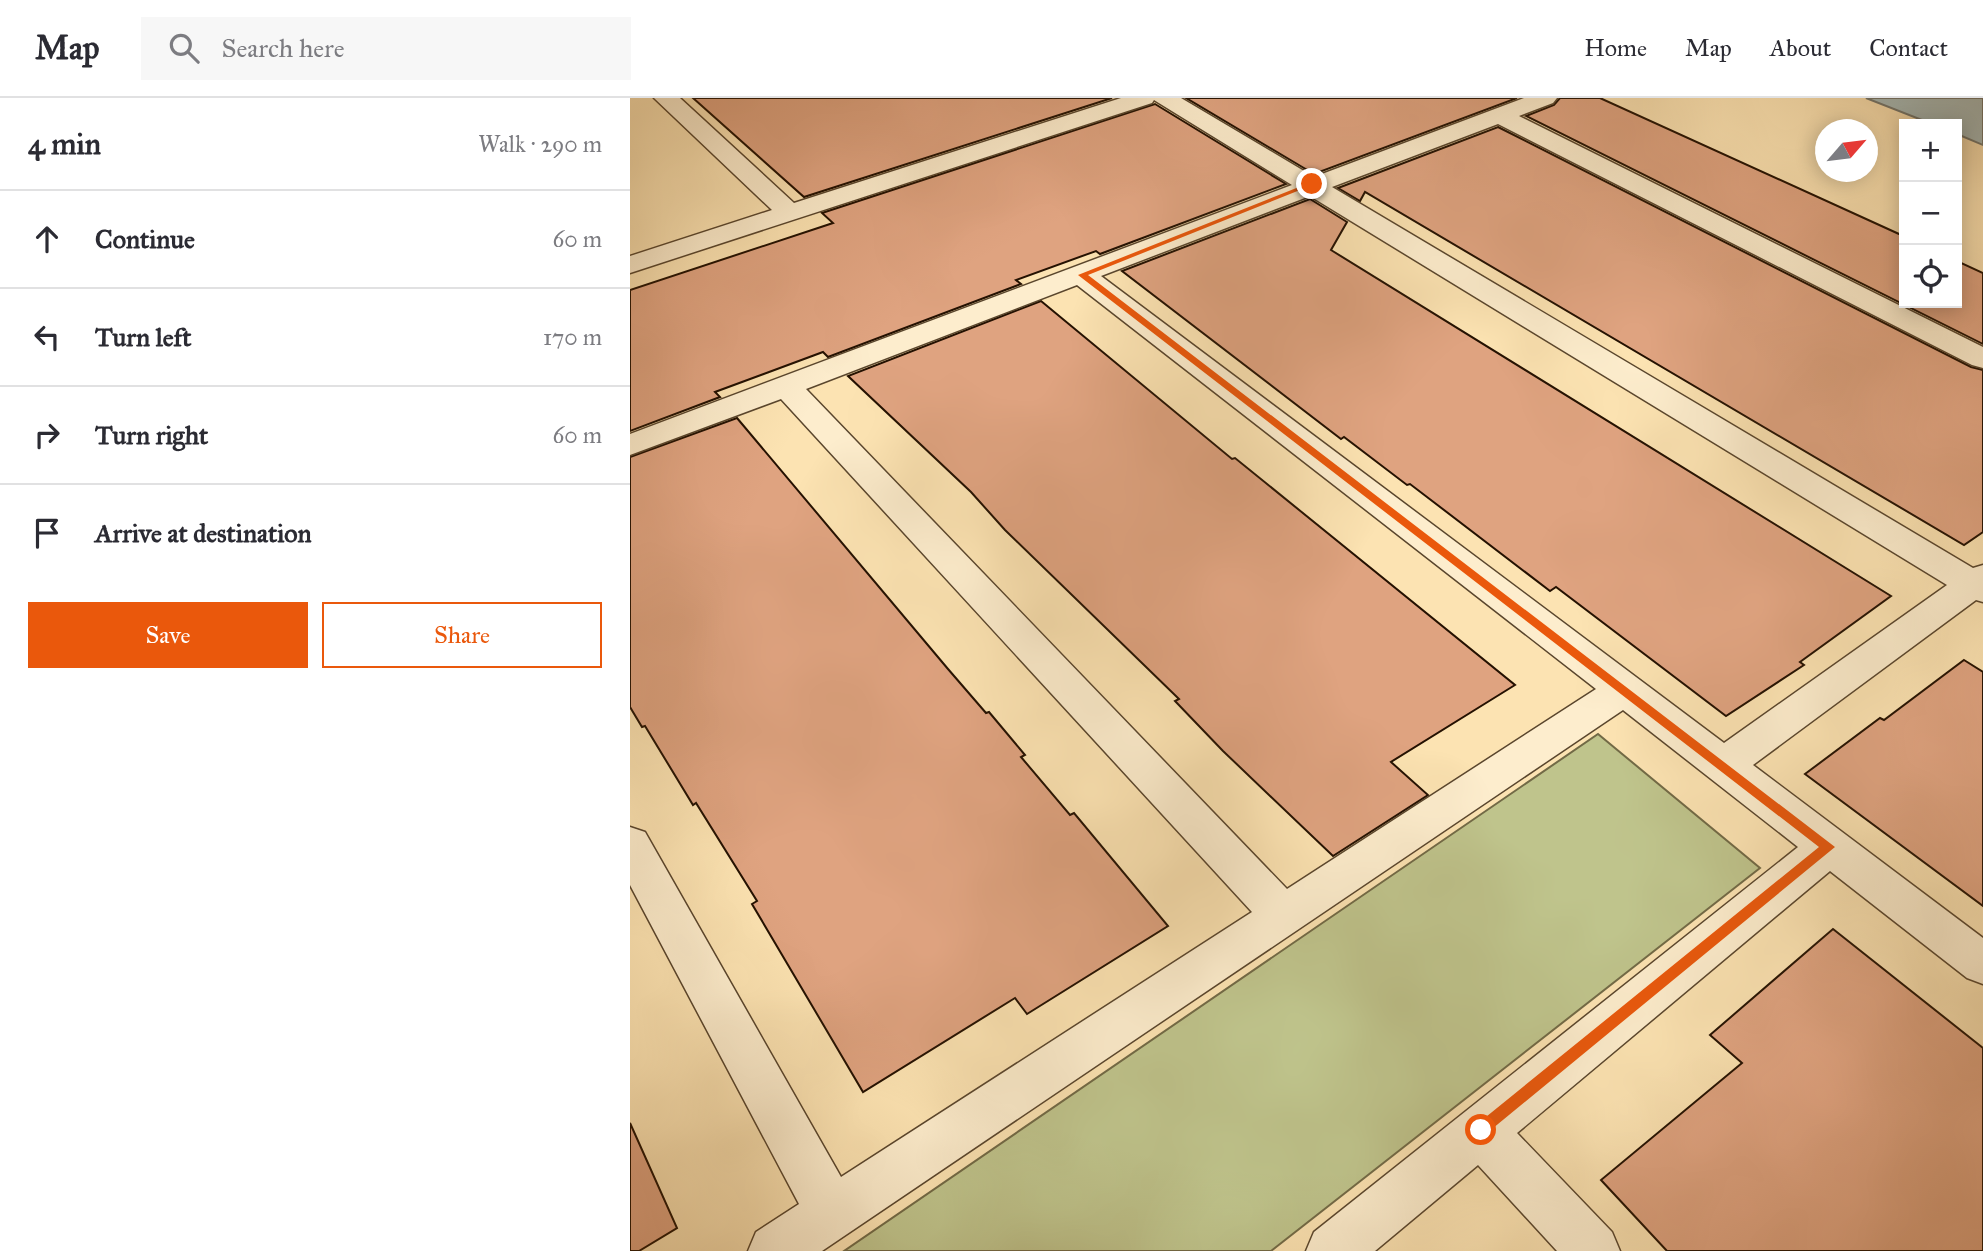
<!DOCTYPE html>
<html lang="en">
<head>
<meta charset="utf-8">
<style>
  :root { --surface:#fff; --page:#f7f7f7; --text:#2b2b33; --muted:#7c7c81; --line:#e1e1e2; --accent:#ea580c }
  body { margin:0; font-family:"IM FELL Great Primer",serif; background:var(--page); color:var(--text) }
  .controls { position:absolute; right:21px; top:21px; display:grid; overflow:hidden; border-radius:0px; box-shadow:0 4px 18px #0003 }
  .controls button { width:63px; height:63px; display:grid; place-items:center; padding:0; border:0; border-bottom:2px solid var(--line); background:var(--surface); color:var(--text); font:35px sans-serif }
  .compass { position:absolute; left:1185px; top:21px; width:63px; height:63px; border-radius:50%; background:var(--surface); box-shadow:0 4px 18px #0003; rotate:62deg }
  .stop { position:absolute; width:21px; height:21px; margin:-16px; border:5px solid #ea580c; border-radius:50%; background:#fff }
  .stop.end { background:#ea580c; border-color:#fff; box-shadow:0 2px 7px #0008 }
  .list { margin:0; padding:0; list-style:none }
  h2 { display:flex; justify-content:space-between; align-items:center; height:91px; margin:0; padding:0 28px; font-size:30px }
  h2 small { font-size:23px; font-weight:400; color:var(--muted) }
  .list li { display:grid; grid-template-columns:46px 1fr auto; gap:21px; align-items:center; box-sizing:border-box; height:98px; padding:0 28px; border-top:2px solid var(--line) }
  .list b { display:block; font-size:26px; white-space:nowrap }
  .list em { font-size:23px; font-style:normal; color:var(--muted) }
  .actions { display:flex; gap:14px; padding:21px 28px }
  .actions a { flex:1; padding:16px 0; border:2px solid var(--accent); border-radius:0px; text-align:center; font-size:24px; color:var(--accent) }
  .actions .main { background:var(--accent); color:#fff }
  .icon { flex:none; width:38px; height:38px; fill:none; stroke:currentColor; stroke-width:2; stroke-linecap:round; stroke-linejoin:round }
  .map { position:relative; flex:none; width:1353px; height:1153px; overflow:hidden }
  header { display:flex; align-items:center; gap:42px; box-sizing:border-box; height:98px; padding:0 35px; background:var(--surface); border-bottom:2px solid var(--line) }
  header strong { font-size:33px }
  nav { display:flex; gap:38px; margin-inline-start:auto; font-size:24px }
  .search { width:490px; height:63px; background:var(--page); display:flex; align-items:center; gap:18px; box-sizing:border-box; padding:0 24px; border-radius:0px; color:var(--muted); font-size:26px }
  main { display:flex }
  aside { flex:1; background:var(--surface) }
  .map>svg:first-child { display:block }
  .green { fill:#bfc48c; stroke:#726a46; stroke-width:2 }
  .water { fill:#a6bbb9; stroke:#72776f; stroke-width:2 }
  .building { fill:#dfa380; stroke:#241101; stroke-width:2 }
  .lines { fill:none; stroke-linecap:round; stroke-linejoin:round }
  .minor-casing { stroke:#5a462d; stroke-width:3 }
  .minor { fill:#fdedcd; fill-rule:evenodd }
  .route { fill:#ea580c }
</style>
</head>
<body>
<header>
<strong>Map</strong>
<div class="search"><svg class="icon" aria-label="search" viewBox="0 0 24 24"><circle cx="10" cy="10" r="6"/><path d="M15 15l6 6"/></svg>Search here</div>
<nav><a>Home</a><a>Map</a><a>About</a><a>Contact</a></nav>
</header>
<main>
<aside>
<h2>4 min<small>Walk · 290 m</small></h2>
<ul class="list">
<li><svg class="icon" aria-label="ahead" viewBox="0 0 24 24"><path d="M12 20V5M6 11l6-6 6 6"/></svg><div><b>Continue</b></div><em>60 m</em></li>
<li><svg class="icon" aria-label="left" viewBox="0 0 24 24"><path d="M17 20v-9H6M10 6l-5 5 5 5"/></svg><div><b>Turn left</b></div><em>170 m</em></li>
<li><svg class="icon" aria-label="right" viewBox="0 0 24 24"><path d="M7 20v-9h11M14 6l5 5-5 5"/></svg><div><b>Turn right</b></div><em>60 m</em></li>
<li><svg class="icon" aria-label="arrive" viewBox="0 0 24 24"><path d="M6 21V4h12l-3 4 3 4H6"/></svg><div><b>Arrive at destination</b></div></li>
</ul>
<div class="actions"><a class="main">Save</a><a>Share</a></div>
</aside>
<div class="map">
<svg width="1353" height="1153" viewBox="0 0 1353 1153">
  <rect width="100%" height="100%" fill="#fce3b2"/>
  <filter id="stains"><feTurbulence type="fractalNoise" baseFrequency=".00286" numOctaves="4"/><feColorMatrix values="0 0 0 0 .2 0 0 0 0 .09 0 0 0 0 .02 0 0 0 .5 -.17"/></filter>
  <radialGradient id="worn" r=".72"><stop offset=".6" stop-color="#630" stop-opacity="0"/><stop offset="1" stop-color="#630" stop-opacity=".3"/></radialGradient>
  <path class="green" d="M968,636L1130,770L641,1153H214Z"/>
  <path class="water" d="M1236,0H1353V47L1327,36V26H1302Z"/>
  <g class="building">
    <path d="M63,0H482L174,99Z"/>
    <path d="M556,0H887L684,76Z"/>
    <path d="M930,0H970L1269,136L1274,139V205H1327V163L1353,175V246L896,18L924,7Z"/>
    <path d="M525,6L656,86L470,156L466,153L386,182L391,186L198,259L193,254L85,294L90,299L0,333V192L203,125L192,115Z"/>
    <path d="M868,29L1341,269L1353,272V434L1334,447L735,94L730,103L708,90Z"/>
    <path d="M680,101L717,124L701,152L1261,498L1170,564L1174,567L1096,618L926,489L920,493L780,386L777,387L714,339L711,341L492,173Z"/>
    <path d="M411,203L602,361L605,360L885,587L761,664L798,697L703,758L593,653L545,603L549,601L375,432L341,394L218,278Z"/>
    <path d="M107,320L318,571L356,615L359,614L395,657L391,659L440,717L444,715L538,828L397,916L385,900L233,994L122,806L127,803L66,705L63,707L15,628L12,629L0,609V359Z"/>
    <path d="M1334,562L1353,574V808L1175,676L1250,620L1254,622Z"/>
    <path d="M1203,831L1353,950V1153H1037L971,1082L1112,965L1080,937Z"/>
    <path d="M0,1025L47,1130L9,1153H0Z"/>
  </g>
  <g class="lines">
    <g class="minor-casing">
      <path id="minor" d="M24,0H50L164,105L491,0H551L684,79L894,0H927L923,5L889,18L1353,249V270L1342,267L868,26L702,89L1343,470L1353,467V504L1346,502L1123,667L1353,840V886L1337,880L1200,773L887,1035L982,1134L990,1153H927L848,1067L745,1153H676L684,1134L1168,749L993,612L192,1153H118L126,1134L169,1106L0,787V729L15,734L211,1079L622,814L151,301L0,357V336L662,87L524,2L522,5L0,175V158L142,112ZM680,98L1317,487L1094,645L471,178ZM447,187L966,591L657,791L176,291Z"/>
    </g>
    <use href="#minor" class="minor"/>
  </g>
  <path class="route" d="M679,85L685,86L458,177L1205,749L851,1040L846,1038L843,1032L846,1027L1189,749L448,177Z"/>
  <rect width="100%" height="100%" filter="url(#stains)"/>
  <rect width="100%" height="100%" fill="url(#worn)"/>
</svg>
<div class="controls">
<button>+</button>
<button>−</button>
<button><svg class="icon" aria-label="locate" viewBox="0 0 24 24"><circle cx="12" cy="12" r="6"/><path d="M12 2v4M12 18v4M2 12h4M18 12h4"/></svg></button>
</div>
<svg class="compass" viewBox="-18 -18 36 36"><path d="M0-13l5 13h-10z" fill="#e53935"/><path d="M0 13l5-13h-10z" fill="#7c7c81"/></svg>
<div class="stop" style="left:851px;top:1032px"></div>
<div class="stop end" style="left:682px;top:86px"></div>
</div>
</main>
</body>
</html>
